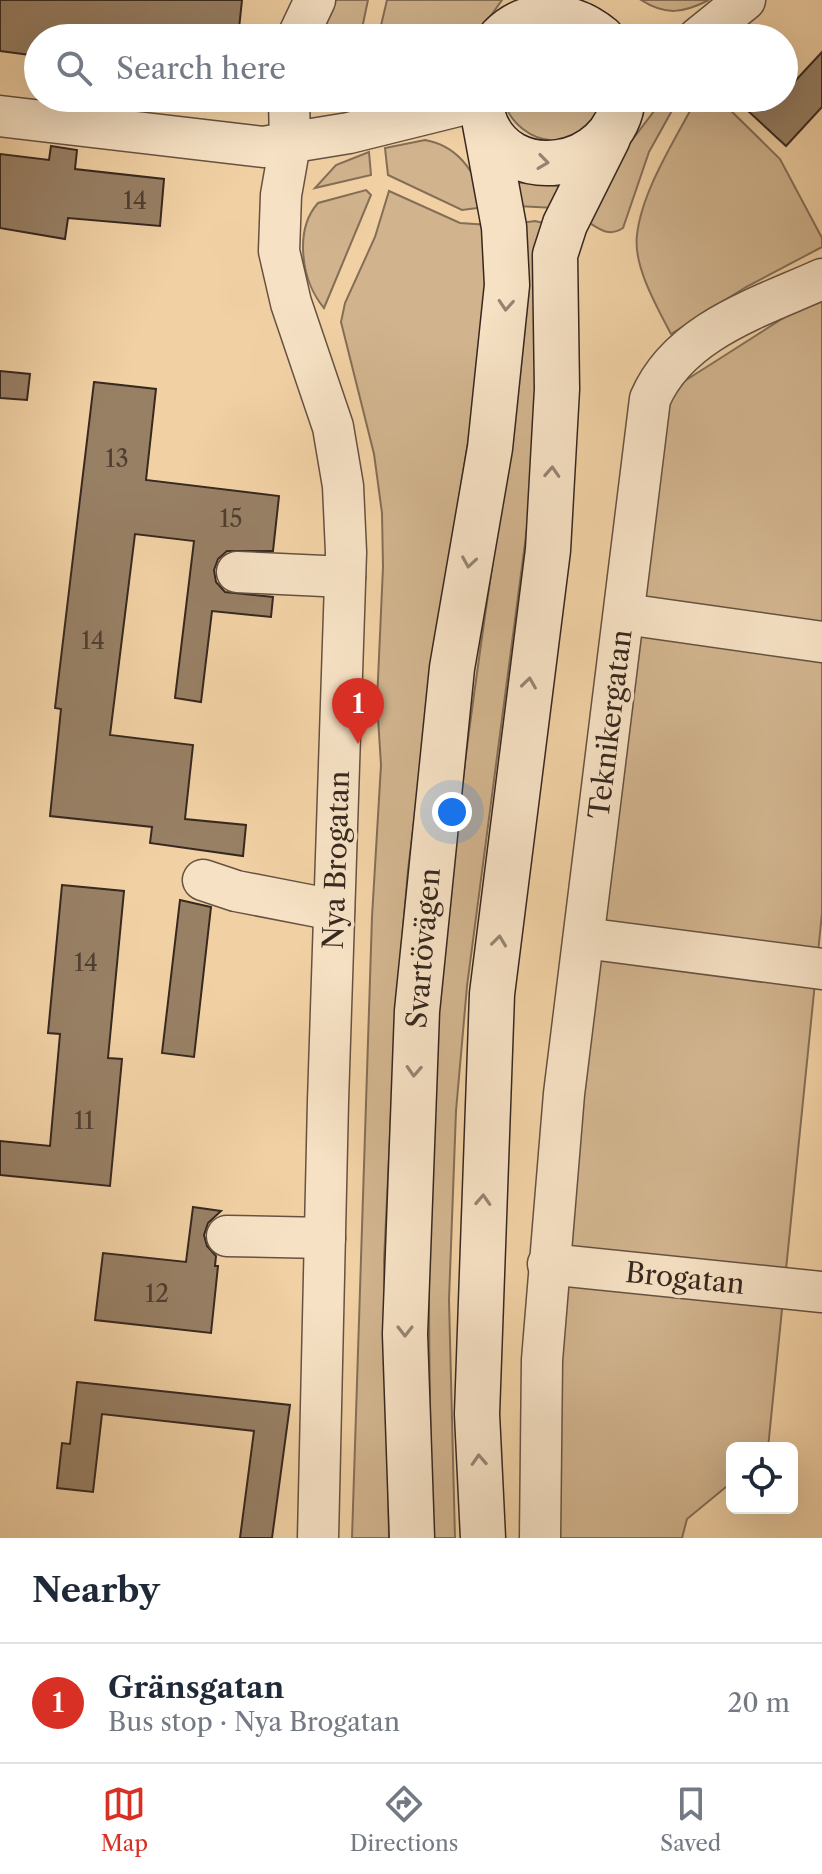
<!DOCTYPE html>
<html lang="en">
<head>
<meta charset="utf-8">
<style>
  :root { --surface:#fff; --page:#f2f2f3; --text:#1f2937; --muted:#747a83; --line:#e0e1e3; --accent:#d93025 }
  body { margin:0; font-family:"Libre Caslon Text",serif; background:var(--page); color:var(--text) }
  .controls { position:absolute; right:24px; bottom:24px; display:grid; overflow:hidden; border-radius:12px; box-shadow:0 8px 32px #0002 }
  .controls button { width:72px; height:72px; display:grid; place-items:center; padding:0; border:0; border-bottom:2px solid var(--line); background:var(--surface); color:var(--text); font:40px sans-serif }
  .you { position:absolute; left:452px; top:812px; width:28px; height:28px; margin:-20px; border:6px solid #fff; border-radius:50%; background:#1a73e8; box-shadow:0 0 0 12px #1a73e833 }
  .badge { display:grid; place-items:center; width:52px; height:52px; border-radius:50%; background:var(--accent); color:#fff; font-size:26px; font-weight:700 }
  .pin { position:absolute; translate:-50% -66px; filter:drop-shadow(0 2px 4px #0008) }
  .pin::after { content:''; position:absolute; top:42px; width:28px; height:24px; background:inherit; clip-path:polygon(0 0,100% 0,50% 100%) }
  .list { margin:0; padding:0; list-style:none }
  h2 { display:flex; justify-content:space-between; align-items:center; height:104px; margin:0; padding:0 32px; font-size:34px }
  h2 small { font-size:26px; font-weight:400; color:var(--muted) }
  .list li { display:grid; grid-template-columns:52px 1fr auto; gap:24px; align-items:center; box-sizing:border-box; height:120px; padding:0 32px; border-top:2px solid var(--line) }
  .list b { display:block; font-size:30px; white-space:nowrap }
  .list p { margin:0; font-size:26px; white-space:nowrap; color:var(--muted) }
  .list em { font-size:26px; font-style:normal; color:var(--muted) }
  .icon { flex:none; width:44px; height:44px; fill:none; stroke:currentColor; stroke-width:2; stroke-linecap:round; stroke-linejoin:round }
  .map { position:relative; flex:none; width:822px; height:1538px; overflow:hidden }
  .search { position:absolute; background:var(--surface); box-shadow:0 8px 32px #0002; left:24px; right:24px; top:24px; height:88px; display:flex; align-items:center; gap:20px; box-sizing:border-box; padding:0 28px; border-radius:44px; color:var(--muted); font-size:30px }
  .sheet { height:224px; background:var(--surface) }
  nav { display:flex; justify-content:space-around; align-items:center; box-sizing:border-box; height:112px; border-top:2px solid var(--line); background:var(--surface); font-size:22px; color:var(--muted) }
  nav a { display:grid; justify-items:center; gap:4px }
  nav .on { color:var(--accent) }
  .map>svg:first-child { display:block }
  .green { fill:#d1b48e; stroke:#846e57; stroke-width:2 }
  .building { fill:#988065; stroke:#372820; stroke-width:2 }
  .lines { fill:none; stroke-linecap:round; stroke-linejoin:round }
  .street-casing { stroke:#665241; stroke-width:43 }
  .secondary-casing { stroke:#372820; stroke-width:47 }
  .street { stroke:#f6e1c4; stroke-width:40 }
  .secondary { stroke:#f6e1c4; stroke-width:44 }
  .oneway { stroke:#968472 }
  .labels { text-anchor:middle; dominant-baseline:central; stroke-width:7; stroke-linejoin:round; paint-order:stroke }
  .number-label { font-size:24px; fill:#4f3e31 }
  .street-label { font-size:28px; fill:#372820; stroke:#f6e1c4 }
</style>
</head>
<body>
<div class="map">
<svg width="822" height="1538" viewBox="0 0 822 1538">
  <rect width="100%" height="100%" fill="#f1d1a4"/>
  <filter id="stains"><feTurbulence type="fractalNoise" baseFrequency=".0025" numOctaves="4"/><feColorMatrix values="0 0 0 0 .2 0 0 0 0 .09 0 0 0 0 .02 0 0 0 .5 -.17"/></filter>
  <radialGradient id="worn" r=".72"><stop offset=".6" stop-color="#630" stop-opacity="0"/><stop offset="1" stop-color="#630" stop-opacity=".3"/></radialGradient>
  <g class="green">
    <path d="M336,0H368L360,38H317Z"/>
    <path d="M387,0H502L475,38H378Z"/>
    <path d="M641,0H709C683,13 666,16 641,0Z"/>
    <path d="M315,98H356L357,108L326,109Z"/>
    <path d="M502,98H601C588,157 519,152 502,98Z"/>
    <path d="M664,98H679L649,152L623,228C609,237 601,230 588,222L620,156Z"/>
    <path d="M697,98H718L780,159L822,238V247L746,287L671,334C657,307 633,266 637,235C642,190 676,138 697,98Z"/>
    <path d="M425,140C460,146 477,175 486,207L462,210L388,175L385,148Z"/>
    <path d="M369,152L371,175L315,188L336,165Z"/>
    <path d="M512,182L568,187L555,208L517,206Z"/>
    <path d="M366,190L371,195L324,308C301,281 294,230 318,203Z"/>
    <path d="M389,191L460,223L489,225L486,330L438,629L408,870L396,1010L384,1261L389,1538H352L372,917L381,765L377,702L383,567L382,513L374,454L341,322L345,303L375,237Z"/>
    <path d="M535,221L548,224L529,513L467,986L456,1111L449,1300L455,1538H433C428,1353 425,1166 441,981C459,777 491,577 520,374L525,326L520,223Z"/>
    <path d="M822,300V913L768,1448H732V1482L687,1519L682,1538H549C573,1154 612,769 672,389L799,308Z"/>
  </g>
  <g class="building">
    <path d="M0,0H242L238,38H38V56L0,51Z"/>
    <path d="M822,52V107L786,146L734,98H784V93Z"/>
    <path d="M51,146L77,150L75,169L164,179L160,226L68,218L65,239L0,228V154L49,160Z"/>
    <path d="M0,371L30,374L27,400L0,398Z"/>
    <path d="M94,382L156,389L146,480L279,496L273,551H227L218,559L214,570L216,582L225,592L273,597L271,617L212,611L201,702L175,698L194,541L135,534L110,735L193,745L185,819L246,825L243,856L150,843L152,827L50,816L61,709L55,708Z"/>
    <path d="M62,885L124,891L108,1058L122,1059L110,1186L0,1175V1141L50,1146L60,1034L48,1033Z"/>
    <path d="M180,900L211,907L194,1057L162,1053Z"/>
    <path d="M193,1207L221,1211L208,1223L204,1235L207,1246L216,1256L215,1266H218L211,1333L95,1320L103,1253L186,1262Z"/>
    <path d="M77,1382L290,1405L272,1538H240L254,1431L102,1414L93,1492L57,1488L62,1443L70,1444Z"/>
  </g>
  <g class="lines">
    <g class="street-casing">
      <g id="street">
        <path d="M297,38L315,0"/>
        <path d="M698,38L745,0"/>
        <path d="M289,98L290,144L281,195L279,251L291,303L333,427L343,486L346,552L328,1101L318,1538"/>
        <path d="M0,116L263,147L349,133L478,101"/>
        <path d="M237,572L345,577"/>
        <path d="M625,614L822,642"/>
        <path d="M203,880L236,891L334,910"/>
        <path d="M584,938L822,969"/>
        <path d="M227,1236L325,1238"/>
        <path d="M548,1264L822,1292"/>
        <path d="M540,1538L542,1360L564,1094L650,399C679,331 760,307 822,279"/>
      </g>
    </g>
    <g class="secondary-casing">
      <g id="secondary">
        <path d="M500,38C529,8 572,13 602,38"/>
        <path d="M483,116C505,190 616,171 623,98"/>
        <path d="M412,1538L405,1334L417,1011L452,668L490,448L507,285L504,227L485,124"/>
        <path d="M483,1538L477,1414L492,994L548,550L557,389L555,255L565,224L608,138"/>
      </g>
    </g>
    <use href="#street" class="street"/>
    <use href="#secondary" class="secondary"/>
  </g>
  <defs><path id="oneway-chevron" d="M-2-3.5L2.5 0L-2 3.5" fill="none" stroke-width="1.6" stroke-linecap="round" stroke-linejoin="round" transform="scale(2)"/></defs>
  <g class="oneway">
    <use href="#oneway-chevron" transform="translate(543 162) rotate(8)"/>
    <use href="#oneway-chevron" transform="translate(506 305) rotate(94)"/>
    <use href="#oneway-chevron" transform="translate(552 472) rotate(-87)"/>
    <use href="#oneway-chevron" transform="translate(469 562) rotate(99)"/>
    <use href="#oneway-chevron" transform="translate(529 683) rotate(-82)"/>
    <use href="#oneway-chevron" transform="translate(499 941) rotate(-83)"/>
    <use href="#oneway-chevron" transform="translate(414 1071) rotate(93)"/>
    <use href="#oneway-chevron" transform="translate(483 1200) rotate(-87)"/>
    <use href="#oneway-chevron" transform="translate(405 1331) rotate(90)"/>
    <use href="#oneway-chevron" transform="translate(479 1460) rotate(-93)"/>
  </g>
  <g class="labels">
    <g class="number-label">
      <text x="135" y="200">14</text>
      <text x="117" y="458">13</text>
      <text x="231" y="518">15</text>
      <text x="93" y="640">14</text>
      <text x="86" y="962">14</text>
      <text x="84" y="1120">11</text>
      <text x="157" y="1293">12</text>
    </g>
    <g class="street-label">
      <text transform="translate(610 724) rotate(-83)">Teknikergatan</text>
      <text transform="translate(336 860) rotate(-88)">Nya Brogatan</text>
      <text transform="translate(423 948) rotate(-85)">Svartövägen</text>
      <text transform="translate(685 1278) rotate(6)">Brogatan</text>
    </g>
  </g>
  <rect width="100%" height="100%" filter="url(#stains)"/>
  <rect width="100%" height="100%" fill="url(#worn)"/>
</svg>
<div class="controls">
<button><svg class="icon" aria-label="locate" viewBox="0 0 24 24"><circle cx="12" cy="12" r="6"/><path d="M12 2v4M12 18v4M2 12h4M18 12h4"/></svg></button>
</div>
<div class="you"></div>
<div class="pin badge" style="left:358px;top:744px">1</div>
<div class="search"><svg class="icon" aria-label="search" viewBox="0 0 24 24"><circle cx="10" cy="10" r="6"/><path d="M15 15l6 6"/></svg>Search here</div>
</div>
<section class="sheet">
<h2>Nearby<small></small></h2>
<ul class="list">
<li><span class="badge">1</span><div><b>Gränsgatan</b><p>Bus stop · Nya Brogatan</p></div><em>20 m</em></li>
</ul>
</section>
<nav>
<a class="on"><svg class="icon" aria-label="map" viewBox="0 0 24 24"><path d="M3 6l6-2 6 2 6-2v14l-6 2-6-2-6 2zM9 4v14M15 6v14"/></svg>Map</a>
<a><svg class="icon" aria-label="directions" viewBox="0 0 24 24"><path d="M12 3l9 9-9 9-9-9zM9 14v-3h6M13 9l2 2-2 2"/></svg>Directions</a>
<a><svg class="icon" aria-label="saved" viewBox="0 0 24 24"><path d="M7 4h10v16l-5-4-5 4z"/></svg>Saved</a>
</nav>
</body>
</html>
